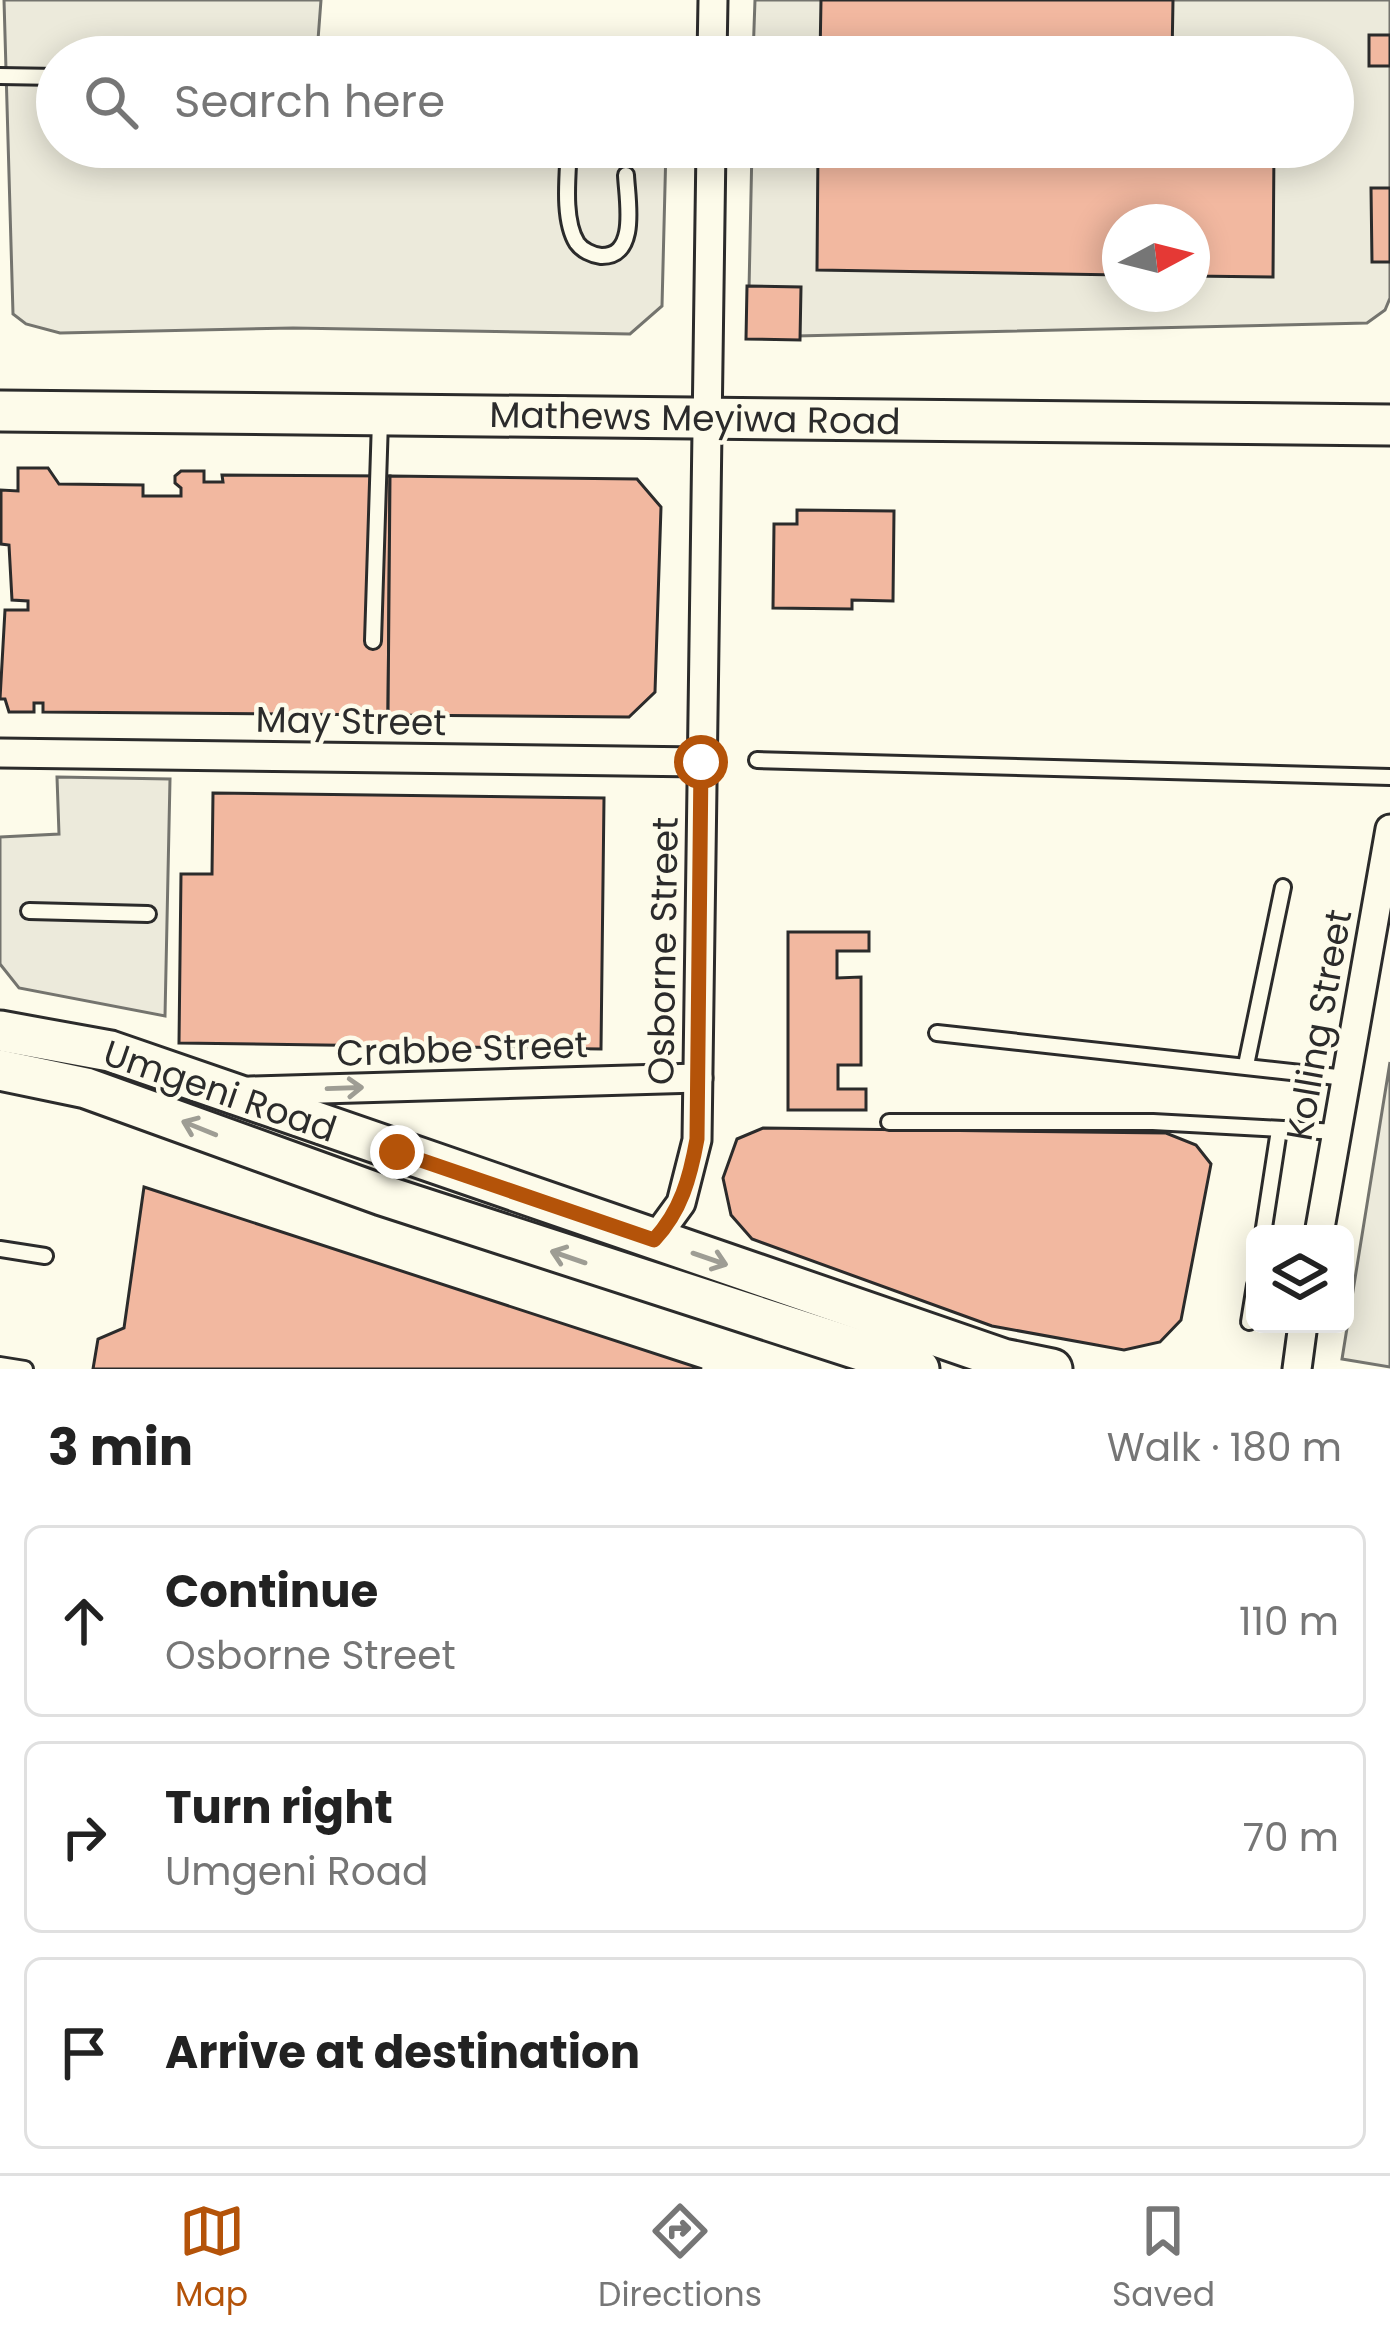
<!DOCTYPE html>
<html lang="en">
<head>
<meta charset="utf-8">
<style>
  :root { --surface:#fff; --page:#f6f6f6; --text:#222; --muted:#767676; --line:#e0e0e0; --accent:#b45309 }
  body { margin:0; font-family:Poppins,sans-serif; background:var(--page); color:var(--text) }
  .controls { position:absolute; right:36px; bottom:36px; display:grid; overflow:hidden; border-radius:18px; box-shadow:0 6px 30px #0003 }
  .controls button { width:108px; height:108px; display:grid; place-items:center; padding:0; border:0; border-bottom:3px solid var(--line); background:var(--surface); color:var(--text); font:60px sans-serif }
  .compass { position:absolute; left:1102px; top:204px; width:108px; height:108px; border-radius:50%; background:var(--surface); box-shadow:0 6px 30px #0003; rotate:83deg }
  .stop { position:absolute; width:36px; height:36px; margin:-27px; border:9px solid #b45309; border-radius:50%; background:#fff }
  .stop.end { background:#b45309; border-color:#fff; box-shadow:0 3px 12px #0008 }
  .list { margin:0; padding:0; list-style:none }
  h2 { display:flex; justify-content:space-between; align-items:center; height:156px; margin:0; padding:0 48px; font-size:51px }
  h2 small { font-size:39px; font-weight:400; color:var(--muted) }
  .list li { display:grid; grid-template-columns:78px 1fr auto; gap:36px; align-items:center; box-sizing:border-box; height:192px; margin:0 24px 24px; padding:0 24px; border:3px solid var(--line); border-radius:18px }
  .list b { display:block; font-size:45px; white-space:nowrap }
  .list p { margin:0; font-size:39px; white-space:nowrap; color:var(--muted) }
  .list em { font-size:39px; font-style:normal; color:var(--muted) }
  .icon { flex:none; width:66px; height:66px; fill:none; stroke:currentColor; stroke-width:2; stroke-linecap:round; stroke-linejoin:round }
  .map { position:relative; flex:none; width:1390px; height:1369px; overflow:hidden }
  .search { position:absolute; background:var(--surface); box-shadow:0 6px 30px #0003; left:36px; right:36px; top:36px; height:132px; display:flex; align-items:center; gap:30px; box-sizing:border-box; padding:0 42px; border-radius:66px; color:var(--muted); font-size:45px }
  .sheet { height:804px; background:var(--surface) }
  nav { display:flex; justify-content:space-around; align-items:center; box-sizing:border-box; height:168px; border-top:3px solid var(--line); background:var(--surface); font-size:33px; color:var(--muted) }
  nav a { display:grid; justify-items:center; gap:6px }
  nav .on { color:var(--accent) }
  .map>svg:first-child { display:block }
  .parking { fill:#eceadb; stroke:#74746e; stroke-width:3; fill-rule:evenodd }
  .building { fill:#f2b8a0; stroke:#2b2b2b; stroke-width:3 }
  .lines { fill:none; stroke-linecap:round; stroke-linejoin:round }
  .lane-casing { stroke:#2b2b2b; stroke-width:20 }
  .street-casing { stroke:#2b2b2b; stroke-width:33 }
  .secondary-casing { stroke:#2b2b2b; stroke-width:45 }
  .lane { stroke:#fdfbea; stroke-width:14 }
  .street { stroke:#fdfbea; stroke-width:27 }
  .secondary { stroke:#fdfbea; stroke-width:39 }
  .oneway { stroke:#9e9d94 }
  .route { stroke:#b45309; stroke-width:15 }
  .labels { text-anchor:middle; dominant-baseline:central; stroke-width:9; stroke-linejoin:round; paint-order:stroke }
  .street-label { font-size:36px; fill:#2b2b2b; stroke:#fdfbea }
</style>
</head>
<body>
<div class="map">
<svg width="1390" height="1369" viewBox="0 0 1390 1369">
  <rect width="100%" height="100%" fill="#fdfbea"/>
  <g class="parking">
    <path d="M4,0H321L317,53L668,56L57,57V147H666L662,306L630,334L293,328L60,333L26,324L13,314Z"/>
    <path d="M755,0H1390V298L1385,310L1367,323L748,337L752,147H1333V57H753ZM1120,222H1192V294H1120Z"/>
    <path d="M57,777L170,779L165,1016L19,988L0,964V837L59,834Z"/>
    <path d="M1390,1062V1367L1342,1359Z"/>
  </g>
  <g class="building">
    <path d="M821,0H1173L1172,57H820Z"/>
    <rect x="1369" y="35" width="21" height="31"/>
    <path d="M818,147H1274L1273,277L1192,276V222H1120V275L817,270Z"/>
    <path d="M1371,188H1390V262H1372Z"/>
    <path d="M747,286L801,287L800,340L746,339Z"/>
    <path d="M18,468H48L59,484L143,485V496H181V488L175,483V476L181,471H204V482H223L222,475L390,476L388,715L43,712V703H34V712H9L5,699H0L5,610H28V601L12,600L9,545L1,544V490L18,491Z"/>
    <path d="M390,476L637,479L661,507L655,692L629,717L388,715Z"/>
    <path d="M797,510L894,511L893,601L852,600V609L773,608L774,524H797Z"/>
    <path d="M213,793L604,798L601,1049L179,1043L181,874H212Z"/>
    <path d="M788,932H869V951H837V978L861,977V1065H838V1089H866V1110H788Z"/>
    <path d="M763,1128L1166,1133L1196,1145L1211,1164L1181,1320L1160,1342L1124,1350L992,1326L752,1239L731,1215L723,1178L737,1139Z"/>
    <path d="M144,1187L702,1369H93L98,1339L124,1328Z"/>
  </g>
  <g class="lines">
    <g class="lane-casing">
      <g id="lane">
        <path d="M0,76L57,77"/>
        <path d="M569,147C568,174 562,219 577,243C582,250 592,255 601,256C639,257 627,199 626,175"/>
        <path d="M373,641L380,420"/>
        <path d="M757,760L1390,777"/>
        <path d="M29,911L148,914"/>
        <path d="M937,1033L1346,1078"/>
        <path d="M1246,1065L1283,887"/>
        <path d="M889,1122H1153L1337,1132"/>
        <path d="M1263,1234L1279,1130"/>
        <path d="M0,1249L45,1256"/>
        <path d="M1249,1322L1255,1285"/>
        <path d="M0,1365L25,1369"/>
      </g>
    </g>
    <g class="street-casing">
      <g id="street">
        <path d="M712,57L713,0"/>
        <path d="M0,753L701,762"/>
        <path d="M250,1091L698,1078"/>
        <path d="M1319,1234L1390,829"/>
        <path d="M654,1240L681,1203L697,1140L711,147"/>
        <path d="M1297,1369L1303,1324"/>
      </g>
    </g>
    <g class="secondary-casing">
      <g id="secondary">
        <path d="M0,411L1390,425"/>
        <path d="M0,1031L110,1051L1003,1359L1052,1369"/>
        <path d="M0,1070L86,1088L382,1195L919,1369"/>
      </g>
    </g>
    <use href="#lane" class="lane"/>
    <use href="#street" class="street"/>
    <use href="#secondary" class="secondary"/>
  </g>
  <defs><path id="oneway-shaft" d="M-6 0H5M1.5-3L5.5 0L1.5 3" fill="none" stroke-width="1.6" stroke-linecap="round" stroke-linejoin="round" transform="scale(3)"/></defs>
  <g class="oneway">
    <use href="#oneway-shaft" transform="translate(345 1088) rotate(-2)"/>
    <use href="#oneway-shaft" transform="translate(199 1128) rotate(-158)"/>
    <use href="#oneway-shaft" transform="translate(568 1257) rotate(-161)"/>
    <use href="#oneway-shaft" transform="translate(710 1259) rotate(19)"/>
  </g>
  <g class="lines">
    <path class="route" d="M397,1152L654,1240C681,1211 690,1178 697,1139L701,762"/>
  </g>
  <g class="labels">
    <g class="street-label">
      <text transform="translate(695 418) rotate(1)">Mathews Meyiwa Road</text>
      <text transform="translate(351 721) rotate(1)">May Street</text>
      <text transform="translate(663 951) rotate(-89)">Osborne Street</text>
      <text transform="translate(1319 1025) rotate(-80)">Kolling Street</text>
      <text transform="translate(462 1049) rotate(-2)">Crabbe Street</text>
      <text transform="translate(220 1091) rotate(19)">Umgeni Road</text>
    </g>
  </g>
</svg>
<div class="controls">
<button><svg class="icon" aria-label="layers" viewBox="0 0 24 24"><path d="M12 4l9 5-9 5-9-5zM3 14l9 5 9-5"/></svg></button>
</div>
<svg class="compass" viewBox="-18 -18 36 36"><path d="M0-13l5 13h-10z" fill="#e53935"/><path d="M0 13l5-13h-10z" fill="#767676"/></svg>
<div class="stop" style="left:701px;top:762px"></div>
<div class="stop end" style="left:397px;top:1152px"></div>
<div class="search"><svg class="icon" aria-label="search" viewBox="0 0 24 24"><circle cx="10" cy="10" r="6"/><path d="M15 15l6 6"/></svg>Search here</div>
</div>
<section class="sheet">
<h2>3 min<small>Walk · 180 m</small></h2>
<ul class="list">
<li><svg class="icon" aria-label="ahead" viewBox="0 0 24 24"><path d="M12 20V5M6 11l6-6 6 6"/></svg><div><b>Continue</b><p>Osborne Street</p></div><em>110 m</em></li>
<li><svg class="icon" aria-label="right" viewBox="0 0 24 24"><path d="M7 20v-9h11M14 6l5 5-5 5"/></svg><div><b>Turn right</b><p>Umgeni Road</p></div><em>70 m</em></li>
<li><svg class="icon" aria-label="arrive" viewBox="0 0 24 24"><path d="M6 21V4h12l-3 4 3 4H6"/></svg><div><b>Arrive at destination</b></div></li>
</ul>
</section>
<nav>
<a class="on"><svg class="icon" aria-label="map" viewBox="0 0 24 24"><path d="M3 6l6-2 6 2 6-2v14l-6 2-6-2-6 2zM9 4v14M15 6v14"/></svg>Map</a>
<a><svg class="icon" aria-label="directions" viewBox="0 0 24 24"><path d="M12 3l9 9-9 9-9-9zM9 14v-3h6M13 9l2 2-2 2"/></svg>Directions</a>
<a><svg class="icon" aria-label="saved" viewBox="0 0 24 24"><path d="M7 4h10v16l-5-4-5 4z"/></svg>Saved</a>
</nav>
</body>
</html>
